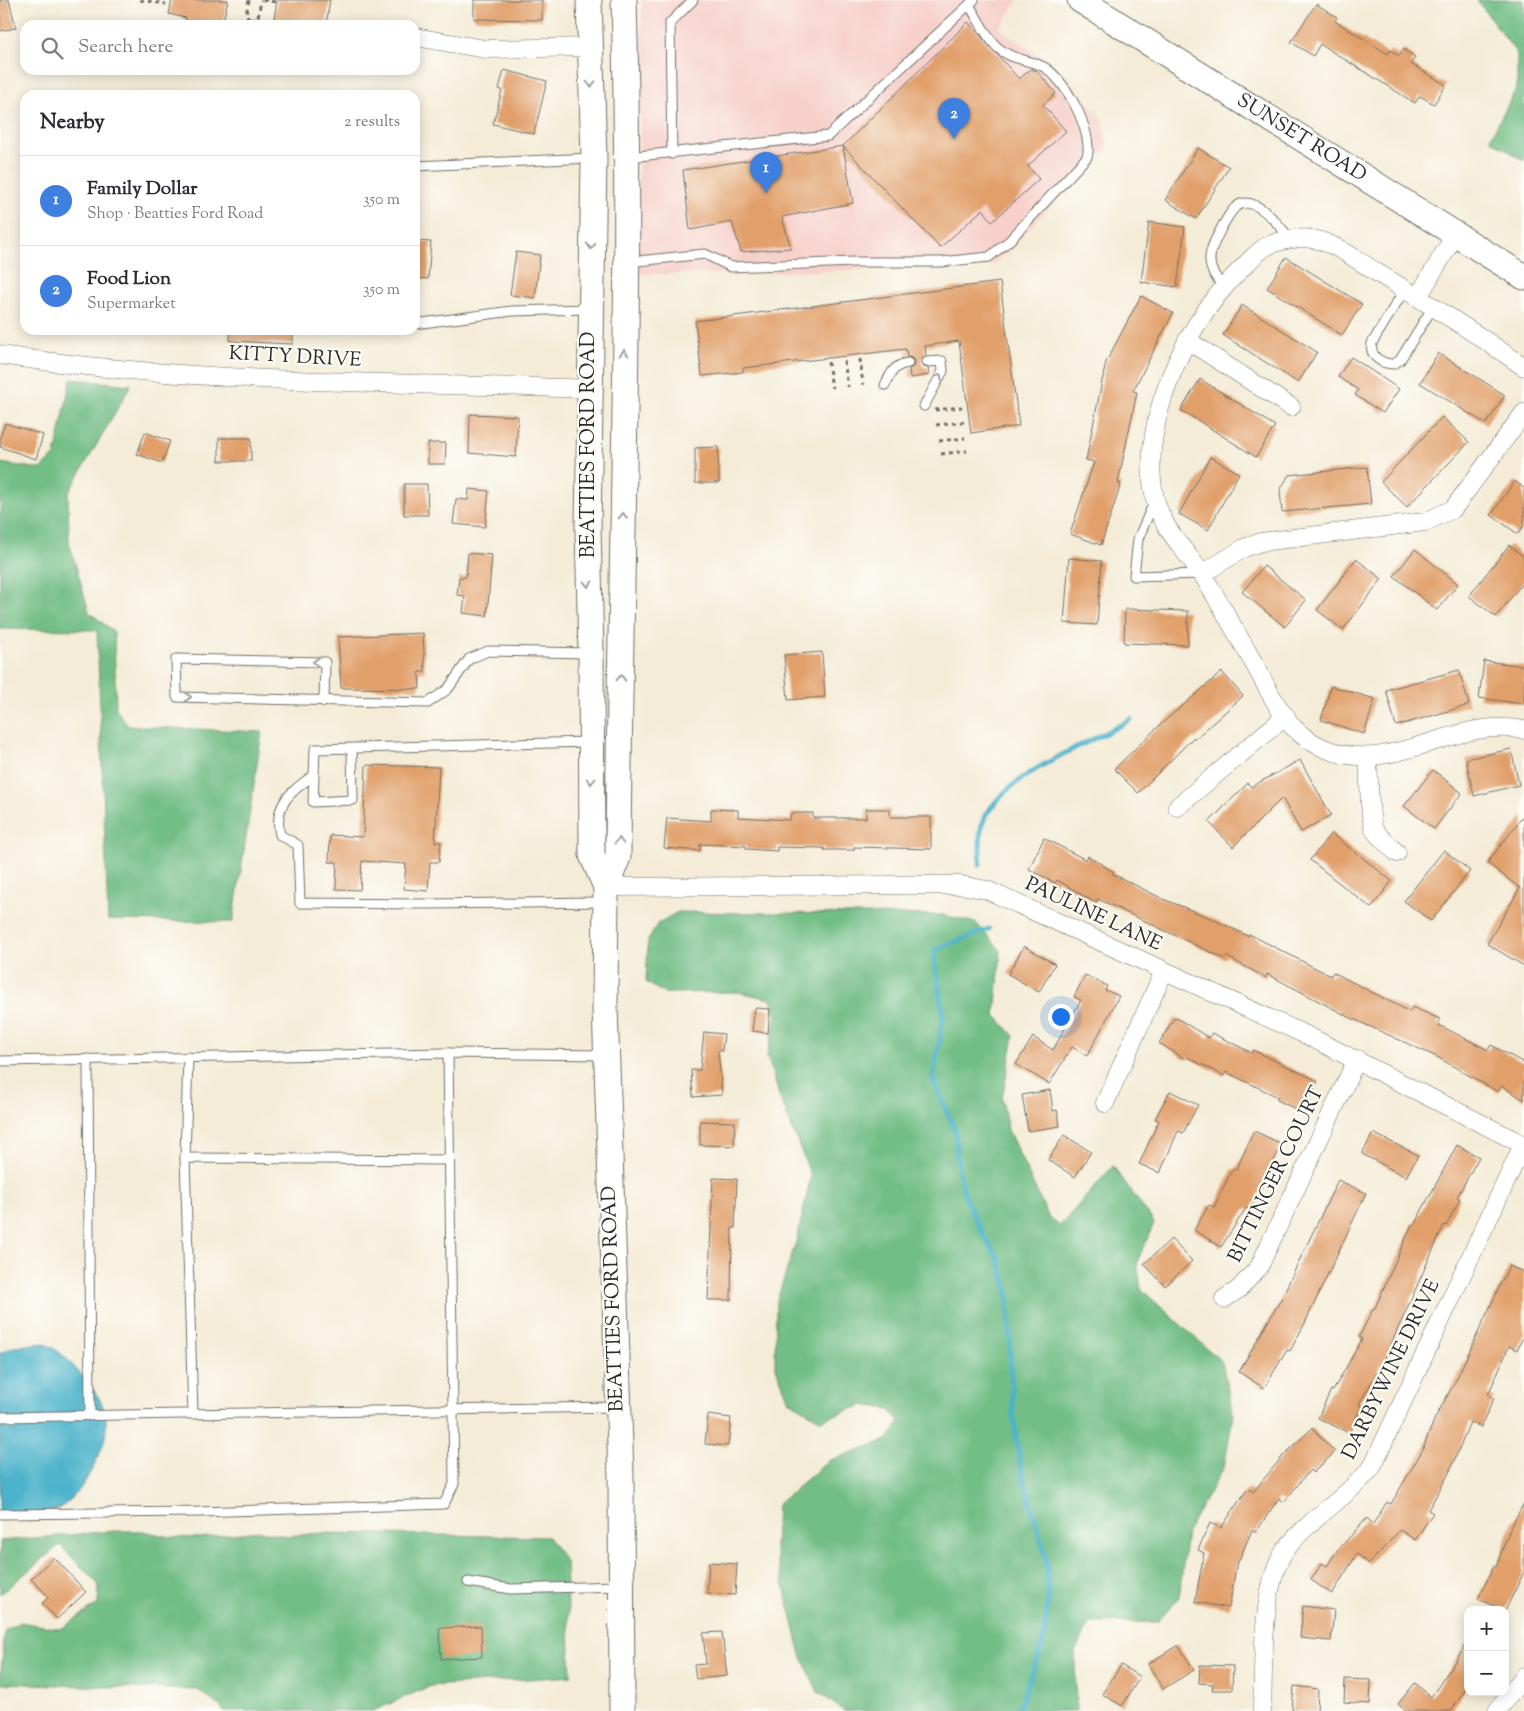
<!DOCTYPE html>
<html lang="en">
<head>
<meta charset="utf-8">
<style>
  :root { --surface:#fff; --page:#f7f7f7; --text:#2b2b33; --muted:#7c7c81; --line:#e1e1e2; --accent:#b45309 }
  body { margin:0; font-family:"Sorts Mill Goudy",serif; background:var(--page); color:var(--text) }
  .controls { position:absolute; right:15px; bottom:15px; display:grid; overflow:hidden; border-radius:10px; box-shadow:0 2px 12px #0003 }
  .controls button { width:45px; height:45px; display:grid; place-items:center; padding:0; border:0; border-bottom:1px solid var(--line); background:var(--surface); color:var(--text); font:25px sans-serif }
  .you { position:absolute; left:1060px; top:1016px; width:18px; height:18px; margin:-12px; border:4px solid #fff; border-radius:50%; background:#1a73e8; box-shadow:0 0 0 8px #1a73e833 }
  .badge { display:grid; place-items:center; width:32px; height:32px; border-radius:50%; background:var(--accent); color:#fff; font-size:16px; font-weight:700 }
  .pin { position:absolute; translate:-50% -41px; filter:drop-shadow(0 1px 2px #0008) }
  .pin::after { content:''; position:absolute; top:26px; width:18px; height:15px; background:inherit; clip-path:polygon(0 0,100% 0,50% 100%) }
  .list { margin:0; padding:0; list-style:none }
  h2 { display:flex; justify-content:space-between; align-items:center; height:65px; margin:0; padding:0 20px; font-size:21px }
  h2 small { font-size:16px; font-weight:400; color:var(--muted) }
  .list li { display:grid; grid-template-columns:32px 1fr auto; gap:15px; align-items:center; box-sizing:border-box; height:90px; padding:0 20px; border-top:1px solid var(--line) }
  .list b { display:block; font-size:19px; white-space:nowrap }
  .list p { margin:0; font-size:16px; white-space:nowrap; color:var(--muted) }
  .list em { font-size:16px; font-style:normal; color:var(--muted) }
  .icon { flex:none; width:28px; height:28px; fill:none; stroke:currentColor; stroke-width:2; stroke-linecap:round; stroke-linejoin:round }
  .map { position:relative; flex:none; width:1524px; height:1711px; overflow:hidden }
  .search { position:absolute; background:var(--surface); box-shadow:0 2px 12px #0003; left:20px; top:20px; width:400px; height:55px; display:flex; align-items:center; gap:12px; box-sizing:border-box; padding:0 18px; border-radius:15px; color:var(--muted); font-size:19px }
  .panel { position:absolute; background:var(--surface); box-shadow:0 2px 12px #0003; left:20px; top:90px; width:400px; height:245px; border-radius:15px }
  .map>svg:first-child { display:block }
  .built { fill:#f7d0ca }
  .forest { fill:#72be86; stroke:#4e7458 }
  .water { fill:#4cb3cb; stroke:#3c6f7b }
  .lines { fill:none; stroke-linecap:round; stroke-linejoin:round }
  .stream { stroke:#4cb3cb; stroke-width:5 }
  .building { fill:#e19f69 }
  .lane-casing { stroke:#716f67; stroke-width:11 }
  .street-casing { stroke:#716f67; stroke-width:19 }
  .secondary-casing { stroke:#716f67; stroke-width:27 }
  .path { stroke:#716f67; stroke-width:3; stroke-dasharray:4 4; stroke-linecap:butt }
  .lane { stroke:#fff; stroke-width:9 }
  .street { stroke:#fff; stroke-width:18 }
  .secondary { stroke:#fff; stroke-width:25 }
  .oneway { stroke:#a0a0a0 }
  .labels { text-anchor:middle; dominant-baseline:central; stroke-width:4.5; stroke-linejoin:round; paint-order:stroke }
  .street-label { font-size:20px; fill:#2b2b2b; stroke:#fdfcf7 }
</style>
</head>
<body>
<div class="map">
<svg width="1524" height="1711" viewBox="0 0 1524 1711">
  <rect width="100%" height="100%" fill="#fdfcf7"/>
  <filter id="ink" filterUnits="userSpaceOnUse"><feTurbulence type="fractalNoise" baseFrequency=".02" numOctaves="2"/><feDisplacementMap in="SourceGraphic" scale="10" xChannelSelector="R" yChannelSelector="G"/><feConvolveMatrix kernelMatrix="1 2 1 2 8 2 1 2 1" color-interpolation-filters="sRGB"/></filter>
  <filter id="wash" filterUnits="userSpaceOnUse"><feTurbulence type="fractalNoise" baseFrequency=".0096" numOctaves="4" result="noise"/><feDisplacementMap in="SourceGraphic" scale="20" xChannelSelector="R" yChannelSelector="G"/><feGaussianBlur stdDeviation="1.12" result="paint"/><feColorMatrix in="noise" values="0 0 0 0 0 0 0 0 0 0 0 0 0 0 0 0 0 1.4 0 .05"/><feComposite in="paint" operator="in"/></filter>
  <g filter="url(#wash)">
    <rect width="100%" height="100%" fill="#f4ecd7"/>
    <path class="built" d="M642,0H1018L999,29L1050,62L1066,76L1103,120L1107,148L993,265L730,274H637Z"/>
    <g class="forest">
      <path d="M1477,0H1524V161L1490,139L1517,87V54Z"/>
      <path d="M71,379L131,385L68,494L69,542L89,612L114,632L116,709L128,726L262,732L233,922L108,920L97,630L0,629V463L41,469L55,455Z"/>
      <path d="M678,912L943,915L976,923L1001,951L995,1015L1014,1036L1002,1099L1008,1130L1049,1218L1060,1226L1113,1166L1154,1223L1137,1262L1141,1289L1222,1362L1233,1415L1224,1467L1187,1532L1179,1598L1157,1622L1089,1623L1075,1652L1076,1711H844L818,1692L801,1655L775,1550L777,1505L828,1461L887,1440L900,1422L889,1409L863,1405L821,1420L789,1401L775,1365L776,1303L797,1239L811,1176L779,1095L767,1055L776,1018L771,999L738,992L664,993L646,982L648,941L658,923Z"/>
      <path d="M114,1531H143L170,1537L199,1538L259,1531L286,1536L323,1533L548,1537L566,1562L571,1676L430,1686L373,1711H223L222,1708L198,1690L0,1683L5,1630L20,1622L61,1629L98,1604L99,1585L60,1545L0,1594V1541Z"/>
    </g>
    <path class="water" d="M42,1343C59,1349 65,1357 77,1370C112,1407 115,1428 90,1473C83,1486 74,1499 61,1507C45,1517 18,1512 0,1513V1353L13,1347Z"/>
    <g class="lines">
      <g class="stream">
        <path d="M980,865C981,852 978,831 984,819C1008,771 1087,746 1131,719"/>
        <path d="M989,929L934,950L943,1017L933,1079L955,1131L958,1167L966,1200L985,1238L999,1260L1008,1292L1013,1415L1021,1469L1046,1558L1048,1603L1043,1643L1018,1711"/>
      </g>
    </g>
    <g id="blocks">
      <g class="building">
        <path d="M0,0H9L16,28L0,31Z"/>
        <path d="M172,0H228L222,25H184L186,18L169,14Z"/>
        <path d="M277,0H330L326,25H273Z"/>
        <path d="M474,0H542V20L474,19Z"/>
        <path d="M1316,4L1337,17L1335,21L1388,54L1390,50L1399,56L1403,49L1415,57L1411,64L1446,85L1434,104L1420,96L1415,103L1320,44L1313,56L1291,42Z"/>
        <path d="M968,22L1019,79L1031,69L1037,71L1056,93L1043,105L1066,131L1028,166L1039,179L992,222L983,209L940,248L843,146Z"/>
        <path d="M504,70L547,81L534,134L493,124L502,90L499,89Z"/>
        <path d="M843,146L853,203L782,217L791,248L741,252L732,222L690,230L683,170Z"/>
        <path d="M1198,148L1229,167L1196,219L1165,200Z"/>
        <path d="M1149,222L1185,227L1177,287L1141,282Z"/>
        <path d="M415,241L431,242L428,279L415,278Z"/>
        <path d="M516,252L540,255L535,298L510,295Z"/>
        <path d="M1286,257L1362,304L1342,335L1267,288Z"/>
        <path d="M1000,282L1019,426L971,433L959,341L925,346L926,356L922,359L921,363L924,367L928,368L929,375L910,378L909,369L913,367L914,362L912,358L907,357L906,349L743,368V372L702,376L695,321Z"/>
        <path d="M1141,296L1173,313L1133,391L1137,392L1118,483L1121,484L1101,545L1070,534L1094,462L1086,460L1106,362Z"/>
        <path d="M1242,305L1317,352L1298,383L1223,335Z"/>
        <path d="M230,330H293V344L230,341Z"/>
        <path d="M1438,353L1505,395L1486,424L1420,383Z"/>
        <path d="M1351,357L1399,389L1383,413L1355,395L1358,390L1338,377Z"/>
        <path d="M1200,379L1275,426L1256,457L1181,410Z"/>
        <path d="M470,414L518,416L516,457L469,453Z"/>
        <path d="M1442,417L1469,442L1407,507L1381,482Z"/>
        <path d="M5,423L43,435L36,459L0,447V438Z"/>
        <path d="M145,432L170,441L162,463L137,454Z"/>
        <rect x="219" y="438" width="32" height="23"/>
        <path d="M428,443H446L445,464H428Z"/>
        <path d="M718,447L719,483H695V448Z"/>
        <path d="M1210,457L1239,473L1208,530L1179,514Z"/>
        <path d="M1367,467L1371,504L1282,512L1280,490L1289,475Z"/>
        <path d="M1515,481L1524,488V525L1518,534L1491,515Z"/>
        <path d="M404,484H427L428,515H404Z"/>
        <path d="M469,489L489,491L485,527L453,524L456,499L468,500Z"/>
        <path d="M1509,545L1524,557V581L1496,617L1469,596Z"/>
        <path d="M1415,549L1458,584L1437,610L1394,576Z"/>
        <path d="M468,553L492,555L487,616L463,613L465,596L457,595L459,577H466Z"/>
        <path d="M1069,558L1102,561L1097,625L1064,623Z"/>
        <path d="M1356,559L1382,579L1343,630L1317,610Z"/>
        <path d="M1264,566L1306,600L1285,627L1242,592Z"/>
        <path d="M1125,609L1188,611V645L1124,643Z"/>
        <path d="M423,633L425,672H419L420,689L341,688L338,637Z"/>
        <path d="M822,652L825,697L788,700L784,655Z"/>
        <path d="M1484,661L1524,666V704L1479,698Z"/>
        <path d="M1459,670L1469,705L1396,726L1386,690Z"/>
        <path d="M1222,672L1243,696L1195,739L1194,737L1138,793L1114,769L1161,724Z"/>
        <path d="M1331,686L1375,699L1364,734L1321,720Z"/>
        <path d="M1511,749L1519,785L1474,796L1466,759Z"/>
        <path d="M1300,760L1331,815L1301,832L1282,798L1233,847L1209,822L1248,783L1251,787Z"/>
        <path d="M366,765L439,767L435,842H441L439,862H430L428,891L404,889L406,864L362,861L360,890L336,889L337,862H329L330,835L363,837Z"/>
        <path d="M1433,770L1462,793L1434,829L1404,806Z"/>
        <path d="M711,809L738,810V817L790,820L791,813H813V818H866V809H890V817H931V849L854,847V850H824V848L777,847V851L746,849V846L700,844V851L664,848L667,818L711,821Z"/>
        <path d="M1524,815V966L1487,944L1520,888L1487,863Z"/>
        <path d="M1331,833L1392,881L1371,908L1310,860Z"/>
        <path d="M1044,838L1086,860L1088,856L1114,872L1113,874L1163,899L1206,916L1248,936L1249,934L1331,976L1333,972L1410,1012L1412,1007L1440,1019L1437,1024L1488,1050L1491,1045L1524,1063V1100L1502,1086L1498,1092L1437,1057L1349,1017L1267,974L1266,978L1226,956L1225,959L1098,899L1096,903L1057,880L1055,883L1029,869Z"/>
        <path d="M1444,850L1470,871L1431,921L1404,901Z"/>
        <path d="M1024,946L1055,964L1039,992L1008,974Z"/>
        <path d="M1085,975L1107,986L1105,990L1119,996L1087,1056L1072,1047L1049,1084L1016,1064L1033,1037L1053,1050L1081,1000L1074,997Z"/>
        <path d="M755,1008L770,1009L768,1033L752,1031Z"/>
        <path d="M1175,1017L1209,1038L1212,1033L1252,1053L1253,1050L1318,1081L1302,1112L1277,1100L1278,1097L1226,1072L1224,1076L1187,1057L1185,1059L1159,1043Z"/>
        <path d="M704,1032L724,1034L722,1051L718,1050L722,1095L693,1097L691,1070H700Z"/>
        <path d="M1050,1090L1053,1111L1057,1110L1060,1126L1028,1131L1022,1095Z"/>
        <path d="M1170,1091L1198,1105L1183,1133L1178,1131L1160,1173L1139,1164L1159,1120L1155,1119Z"/>
        <path d="M700,1121L735,1122L734,1146L700,1145Z"/>
        <path d="M1254,1131L1282,1144L1251,1210L1246,1208L1221,1247L1194,1230L1209,1205L1214,1207L1233,1168L1236,1170Z"/>
        <path d="M1373,1133L1418,1155L1406,1177L1362,1154Z"/>
        <path d="M1064,1135L1091,1152L1075,1177L1048,1160Z"/>
        <path d="M1457,1145L1479,1157L1457,1197L1460,1199L1446,1226L1444,1225L1384,1360L1359,1404L1362,1405L1349,1433L1318,1418L1331,1390L1333,1391L1362,1339L1359,1337L1373,1309L1374,1310L1412,1224L1414,1225Z"/>
        <path d="M713,1178L737,1179L735,1228H732L731,1300H708Z"/>
        <path d="M1338,1180L1366,1193L1305,1323L1290,1351L1287,1350L1264,1388L1239,1372L1280,1301Z"/>
        <path d="M1171,1239L1192,1261L1165,1286L1144,1264Z"/>
        <path d="M1509,1266L1524,1272V1335L1517,1350L1509,1346L1488,1395L1494,1398L1481,1427L1470,1422L1449,1473L1428,1510L1433,1513L1415,1540L1400,1530L1369,1564L1357,1554L1332,1594L1311,1580L1322,1563L1327,1566L1336,1552L1367,1518L1373,1524L1387,1502L1391,1504L1422,1451L1435,1418L1456,1380Z"/>
        <path d="M708,1415L731,1418L728,1446L705,1444Z"/>
        <path d="M1312,1428L1335,1452L1313,1473L1310,1470L1284,1502L1279,1498L1256,1532L1252,1530L1236,1567L1229,1608L1195,1602L1204,1553L1198,1550L1210,1523L1221,1528L1248,1488L1253,1492L1282,1457Z"/>
        <path d="M1524,1503V1572L1505,1611L1478,1599L1494,1566L1496,1567L1511,1526Z"/>
        <path d="M54,1557L86,1592L57,1619L42,1603L49,1597L31,1579Z"/>
        <path d="M709,1562L737,1564L735,1595L707,1593Z"/>
        <path d="M1303,1606L1334,1610L1331,1641L1300,1638Z"/>
        <path d="M481,1626L482,1657L441,1659L439,1628Z"/>
        <path d="M722,1632L727,1676L696,1679L694,1665L706,1664L703,1633Z"/>
        <path d="M1468,1642V1686L1451,1711H1406L1398,1704L1415,1683L1431,1697Z"/>
        <path d="M1178,1645L1194,1670L1163,1689L1148,1664Z"/>
        <path d="M1121,1665L1140,1677L1122,1706L1102,1694Z"/>
        <path d="M1200,1665L1233,1666L1232,1690H1212L1213,1684L1199,1683Z"/>
        <path d="M1345,1679L1371,1680L1370,1704L1344,1702Z"/>
        <path d="M1294,1686L1318,1689L1317,1711H1292Z"/>
      </g>
    </g>
  </g>
  <g filter="url(#ink)">
    <use href="#blocks" fill-opacity="0" stroke="#716f67" stroke-width="1"/>
    <g class="lines">
      <g class="lane-casing">
        <g id="lane">
          <path d="M672,154L670,23L693,0"/>
          <path d="M629,157L828,136L974,0"/>
          <path d="M415,166L592,158"/>
          <path d="M628,262L705,254L731,267L854,262H941L989,257L1009,241L1087,157C1094,133 1065,77 1042,66C1026,59 1009,59 996,46C985,35 978,18 969,5"/>
          <path d="M1224,288C1218,280 1210,271 1210,261C1209,249 1218,235 1223,225C1227,219 1231,210 1237,206C1255,193 1281,227 1291,240"/>
          <path d="M1405,289L1372,343C1369,357 1382,364 1394,364L1400,360L1433,307"/>
          <path d="M415,324L512,311L589,309"/>
          <path d="M885,385C891,373 894,365 908,363"/>
          <path d="M924,406L943,371L942,361L927,362"/>
          <path d="M1154,502L1138,539L1134,576L1202,574"/>
          <path d="M324,702L325,662L176,659L177,697L428,703L448,689L469,659L488,651L588,653"/>
          <path d="M352,749L353,800L313,802L315,749L591,742"/>
          <path d="M314,775C291,791 273,805 280,835L298,845L300,903L426,904L603,902"/>
          <path d="M88,1059L90,1416"/>
          <path d="M0,1061L448,1053L605,1055"/>
          <path d="M185,1158L188,1057"/>
          <path d="M193,1414L185,1158L449,1160"/>
          <path d="M0,1417L617,1407"/>
          <path d="M0,1514L198,1512L444,1504L454,1484L448,1053"/>
          <path d="M468,1582L511,1589L619,1586"/>
        </g>
      </g>
      <g class="street-casing">
        <g id="street">
          <path d="M415,37L485,49L590,47"/>
          <path d="M1418,297L1456,233"/>
          <path d="M1187,340L1291,407"/>
          <path d="M0,355C195,384 393,382 590,389"/>
          <path d="M1524,367C1476,333 1426,302 1376,272C1357,260 1335,243 1313,239C1300,237 1281,240 1269,245C1260,249 1251,259 1244,266C1207,302 1180,346 1164,395C1153,427 1147,466 1155,498C1162,530 1187,551 1204,577C1222,607 1239,637 1256,667C1267,687 1278,711 1294,728C1303,737 1314,744 1326,749C1392,777 1456,715 1524,730"/>
          <path d="M1202,574L1244,548L1261,542L1425,522L1453,509L1524,413"/>
          <path d="M1368,758C1369,772 1369,823 1375,831C1381,839 1390,846 1397,853"/>
          <path d="M1177,807L1286,716"/>
          <path d="M606,887L905,885H961L987,890L1306,1035L1524,1145"/>
          <path d="M1105,1103L1164,971"/>
          <path d="M1224,1299L1239,1289L1259,1267L1357,1059"/>
          <path d="M1262,1711C1264,1667 1260,1585 1286,1549C1310,1518 1347,1498 1372,1467L1523,1145"/>
          <path d="M1497,1711L1524,1676"/>
        </g>
      </g>
      <g class="secondary-casing">
        <g id="secondary">
          <path d="M589,0L594,158L588,528L591,653L592,855L606,887"/>
          <path id="s1" d="M1080,0L1524,277"/>
          <path d="M622,1711L621,1475L605,1008L606,887L618,857C620,572 632,286 624,0"/>
        </g>
      </g>
      <g class="path">
        <path d="M140,0L166,4"/>
        <path d="M249,0L246,15L251,20V25"/>
        <path d="M263,0L276,2"/>
        <path d="M251,20L258,17L261,0"/>
        <path d="M860,359L863,385"/>
        <path d="M844,361L848,387"/>
        <path d="M828,362L832,388"/>
        <path d="M935,410L962,407"/>
        <path d="M936,425L964,422"/>
        <path d="M939,441L965,438"/>
        <path d="M941,454L967,451"/>
      </g>
      <use href="#lane" class="lane"/>
      <use href="#street" class="street"/>
      <use href="#secondary" class="secondary"/>
    </g>
    <defs><path id="oneway-chevron" d="M-2-3.5L2.5 0L-2 3.5" fill="none" stroke-width="1.6" stroke-linecap="round" stroke-linejoin="round" transform="scale(1.25)"/></defs>
    <g class="oneway">
      <use href="#oneway-chevron" transform="translate(591 84) rotate(88)"/>
      <use href="#oneway-chevron" transform="translate(591 246) rotate(92)"/>
      <use href="#oneway-chevron" transform="translate(624 353) rotate(-89)"/>
      <use href="#oneway-chevron" transform="translate(939 377) rotate(-64)"/>
      <use href="#oneway-chevron" transform="translate(623 516) rotate(-89)"/>
      <use href="#oneway-chevron" transform="translate(588 584) rotate(89)"/>
      <use href="#oneway-chevron" transform="translate(316 662) rotate(-179)"/>
      <use href="#oneway-chevron" transform="translate(621 678) rotate(-88)"/>
      <use href="#oneway-chevron" transform="translate(188 697) rotate(2)"/>
      <use href="#oneway-chevron" transform="translate(591 781) rotate(90)"/>
      <use href="#oneway-chevron" transform="translate(619 841) rotate(-90)"/>
    </g>
  </g>
  <g class="labels">
    <g class="street-label">
      <text stroke="none"><textPath href="#s1" startOffset="261">SUNSET ROAD</textPath></text>
      <text transform="translate(295 358) rotate(3)">KITTY DRIVE</text>
      <text transform="translate(589 445) rotate(-90)">BEATTIES FORD ROAD</text>
      <text transform="translate(1093 915) rotate(25)">PAULINE LANE</text>
      <text transform="translate(1277 1175) rotate(-64)">BITTINGER COURT</text>
      <text transform="translate(614 1299) rotate(-92)">BEATTIES FORD ROAD</text>
      <text transform="translate(1392 1370) rotate(-64)">DARBYWINE DRIVE</text>
    </g>
  </g>
</svg>
<div class="controls">
<button>+</button>
<button>−</button>
</div>
<div class="you"></div>
<div class="pin badge" style="left:766px;top:193px;background:#3f7fe0">1</div>
<div class="pin badge" style="left:954px;top:139px;background:#3f7fe0">2</div>
<div class="search"><svg class="icon" aria-label="search" viewBox="0 0 24 24"><circle cx="10" cy="10" r="6"/><path d="M15 15l6 6"/></svg>Search here</div>
<section class="panel">
<h2>Nearby<small>2 results</small></h2>
<ul class="list">
<li><span class="badge" style="background:#3f7fe0">1</span><div><b>Family Dollar</b><p>Shop · Beatties Ford Road</p></div><em>350 m</em></li>
<li><span class="badge" style="background:#3f7fe0">2</span><div><b>Food Lion</b><p>Supermarket</p></div><em>350 m</em></li>
</ul>
</section>
</div>
</body>
</html>
